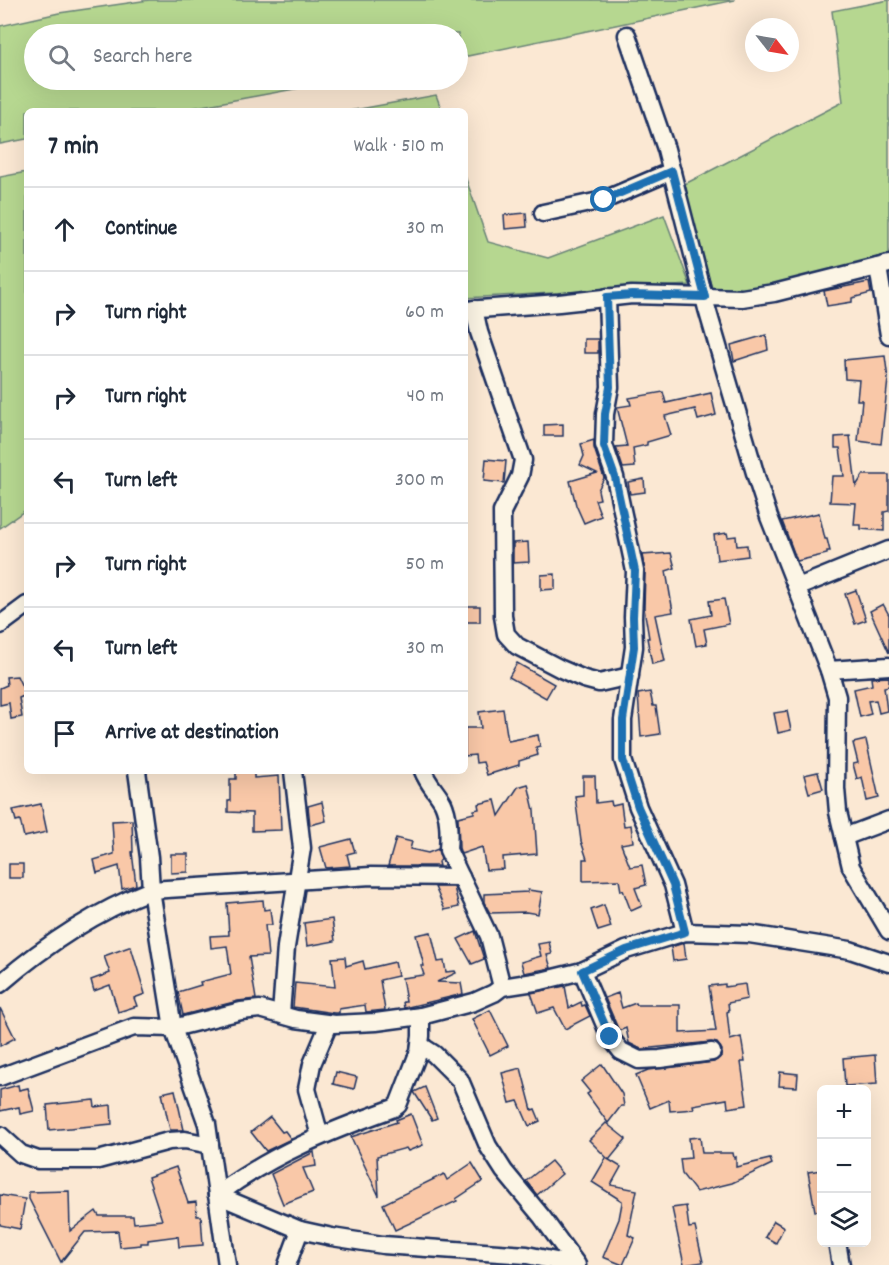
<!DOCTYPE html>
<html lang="en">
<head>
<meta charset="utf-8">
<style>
  :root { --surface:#fff; --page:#f6f6f7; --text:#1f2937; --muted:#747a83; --line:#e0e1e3 }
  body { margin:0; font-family:Dekko,sans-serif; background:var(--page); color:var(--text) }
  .controls { position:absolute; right:18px; bottom:18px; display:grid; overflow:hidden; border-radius:9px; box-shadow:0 6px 24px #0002 }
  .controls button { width:54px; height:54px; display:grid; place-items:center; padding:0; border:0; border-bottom:2px solid var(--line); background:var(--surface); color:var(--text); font:30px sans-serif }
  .compass { position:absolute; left:745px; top:18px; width:54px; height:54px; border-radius:50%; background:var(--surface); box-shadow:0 6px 24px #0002; rotate:121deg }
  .stop { position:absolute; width:18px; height:18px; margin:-14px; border:4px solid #1f6fb2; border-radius:50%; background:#fff }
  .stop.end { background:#1f6fb2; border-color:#fff; box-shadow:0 2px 6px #0008 }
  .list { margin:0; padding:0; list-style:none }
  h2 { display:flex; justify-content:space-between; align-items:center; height:78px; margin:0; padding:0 24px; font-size:26px }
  h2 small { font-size:20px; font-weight:400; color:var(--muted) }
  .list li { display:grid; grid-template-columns:39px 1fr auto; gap:18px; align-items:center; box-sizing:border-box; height:84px; padding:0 24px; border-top:2px solid var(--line) }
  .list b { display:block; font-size:22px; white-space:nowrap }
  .list em { font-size:20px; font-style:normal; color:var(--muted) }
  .icon { flex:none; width:33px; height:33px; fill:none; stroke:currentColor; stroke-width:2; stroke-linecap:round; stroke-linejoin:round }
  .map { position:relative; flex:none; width:889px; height:1265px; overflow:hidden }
  .search { position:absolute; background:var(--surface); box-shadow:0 6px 24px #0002; left:24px; top:24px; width:444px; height:66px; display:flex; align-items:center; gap:15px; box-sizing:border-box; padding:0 21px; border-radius:33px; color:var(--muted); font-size:22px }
  .panel { position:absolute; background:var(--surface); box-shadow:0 6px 24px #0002; left:24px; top:108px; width:444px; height:666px; border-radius:9px }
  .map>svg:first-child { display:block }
  .green { fill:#b6d790; stroke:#688377; stroke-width:1.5 }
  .building { fill:#f9c8a8; stroke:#1b2f5e; stroke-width:1.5 }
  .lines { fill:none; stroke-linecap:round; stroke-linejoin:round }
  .street-casing { stroke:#1b2f5e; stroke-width:21 }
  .street { stroke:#fcf5e5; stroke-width:16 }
  .route { stroke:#1f6fb2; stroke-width:8 }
</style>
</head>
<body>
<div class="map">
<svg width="889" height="1265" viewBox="0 0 889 1265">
  <rect width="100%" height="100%" fill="#fbe8d3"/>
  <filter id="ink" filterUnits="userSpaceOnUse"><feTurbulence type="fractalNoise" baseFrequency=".0167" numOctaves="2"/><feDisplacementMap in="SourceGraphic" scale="12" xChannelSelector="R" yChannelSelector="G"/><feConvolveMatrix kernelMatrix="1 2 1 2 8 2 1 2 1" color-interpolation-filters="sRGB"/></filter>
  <g filter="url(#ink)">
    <g class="green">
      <path d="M149,0H735L458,58V34H34V80H343L175,111H27V139L0,144V26L59,13Z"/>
      <path d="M889,0V255L772,285L742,290L712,289L683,185L843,102L832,11Z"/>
      <path d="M436,95L442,111H349Z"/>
      <path d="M27,172V509L0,528V177Z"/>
      <path d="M465,176L488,242L548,258L664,215L690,285L465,298Z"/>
    </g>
    <g class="building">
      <path d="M526,213L527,227L505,229L504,215Z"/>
      <path d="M869,282L871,293L852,298V302L827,306L824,291Z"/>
      <path d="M766,335L768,350L734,361L731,345Z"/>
      <rect x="584" y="339" width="14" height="14"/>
      <path d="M885,356L888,379L881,444L858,441L862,400H857L859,380L845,379L844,360Z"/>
      <path d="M663,392L666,403L711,393L716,415L698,420L695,409L665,416L671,435L647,442V445L633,448L635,467L623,468L616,447L627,446L617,407L631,405L629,398Z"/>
      <path d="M563,424V436H544V425Z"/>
      <path d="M850,436L856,486L863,475H889V511L884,512V531L861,529V525H854L856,503L830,502L832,476H844L840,448H835V437Z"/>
      <path d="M594,440V448L604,478L598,490L600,499L595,500L601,516L584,523L576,505L570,481L597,473L580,465L584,456L581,444Z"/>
      <path d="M486,459L506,461L504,483L484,481Z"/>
      <path d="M644,479L645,492L630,494L628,482Z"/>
      <path d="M819,513L825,539H827L830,551H827V554L797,561L782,521Z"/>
      <path d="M727,533L728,537L736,536L737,546L747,545L748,556L717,560L714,535Z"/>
      <path d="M528,542L529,562L513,563V543Z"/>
      <path d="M671,553L675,568L666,571L673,612L655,615L665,661L652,664L647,638H649L644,608L645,571L642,555Z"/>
      <path d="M555,574V589L541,590V575Z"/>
      <path d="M856,590L866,620L855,624L845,594Z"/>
      <path d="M724,599L729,624L704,629L707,644L696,646L691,619L711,615L709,601Z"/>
      <path d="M883,604L889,615V653L870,611Z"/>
      <rect x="465" y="606" width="15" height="16"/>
      <path d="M517,663L554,684L546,698L509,677Z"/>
      <path d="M17,676L26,695L19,698L22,717L11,719L9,703L0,705V688L7,685L6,677Z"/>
      <path d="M889,677V686L884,687L887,711L879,713L876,700L868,701L871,714L860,717L854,689L872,685L871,678Z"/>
      <path d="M650,692L653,706H656L660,734L641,737L638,694Z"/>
      <path d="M503,709L508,741L538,735L540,746L536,747L538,755L519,761V765L487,775L483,762L476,763L475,755L465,756V728H481L479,712Z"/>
      <path d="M787,711L791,730L778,733L774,713Z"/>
      <path d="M866,740L879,798L867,801L862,777L857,779L853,764L858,763L853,743Z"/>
      <path d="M236,771H254V778L279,776L281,830L252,831V813L228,812V801H230V779H236Z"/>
      <path d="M818,772L823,789L809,793L804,775Z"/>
      <path d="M583,776H595L596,803L611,801L612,806L621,804L624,826L631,825L633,842L621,844L630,867L642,865L646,885L635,888L642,906L631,911L623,890L621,891L619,880L583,881V859H587L581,841L575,796L583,795Z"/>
      <path d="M528,784L534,810L537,854L503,857L504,869L486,870L482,847L461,854L459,848L458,817L474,813V810L479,809L478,804L495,800L499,816L518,787Z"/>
      <path d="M322,802L326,821L310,825L308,806Z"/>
      <path d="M41,804L47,832L24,837L20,820L16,821L13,810Z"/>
      <path d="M132,820L133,852H132L136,885L122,889L119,866L97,873L94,860L114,854L112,821Z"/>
      <path d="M396,838L412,842L410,849L428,853L438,849L441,860L438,862L439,866H388Z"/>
      <path d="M351,839L355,852L347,854L350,866L326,868L320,847Z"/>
      <path d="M171,854H188V872L171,873Z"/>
      <rect x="9" y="864" width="14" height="14"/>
      <path d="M435,887H454L459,907L445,910Z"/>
      <path d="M528,890L542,892L538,914L526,912L490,913L484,902V894L528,892Z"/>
      <path d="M263,900L264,910L270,909L272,925H265L268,956L249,957L256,999L238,1001L183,1015L178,992L201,985L200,982L231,974L227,946L211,948L210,936L229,935L227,903Z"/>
      <path d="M604,905L611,927L598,931L591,910Z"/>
      <path d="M332,919L335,941L307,946L304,923Z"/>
      <path d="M475,931L484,959L472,964L458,939Z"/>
      <path d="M431,932L438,962L444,961L446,972L455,971L456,973L437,982L461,983L463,994L404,1008L403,1002H406L402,978L424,975L421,966H424L416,935Z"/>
      <path d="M549,942L552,954L547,955L551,968L524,973L521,962L541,956L538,944Z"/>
      <path d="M684,943L686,959L673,961L671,947Z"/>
      <path d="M129,947H131L145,994L134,998L137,1006L118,1012L110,985L94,991L91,980L110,973L104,956Z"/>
      <path d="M345,957L346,966L363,961L365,969L395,962L398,976L380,980L385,1010L366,1012L365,1005L339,1009V1013H334L293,1007L295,983L335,987L332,958Z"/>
      <path d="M725,984V987L745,984L747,999L728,1003L729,1011L727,1012L730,1040L741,1037L745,1062H741L747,1105L728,1108L727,1099L693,1105L694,1109L670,1111L669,1100L650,1108L636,1075L648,1070L714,1062L721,1056L722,1050L717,1043L711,1042L641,1049L629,1043L626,1028L619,1031L605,998L618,993L622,1008L636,1003L637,1005H680V1033L716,1031L709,986Z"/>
      <path d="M565,986L569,1008L581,1002L582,1006L585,1005L590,1016L565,1029L554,1008L538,1013L531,993Z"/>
      <path d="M0,1008L15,1038L0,1046Z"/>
      <path d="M490,1010L508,1046L490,1055L472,1019Z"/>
      <path d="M875,1055L877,1084L845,1086L843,1058Z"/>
      <path d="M602,1064L622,1094L624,1106H621L608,1123L587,1094L590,1092L581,1081Z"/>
      <path d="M521,1068L532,1110L535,1109L540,1121L529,1126L518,1101L510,1103L502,1073Z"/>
      <path d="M336,1072L357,1077L354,1089L333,1084Z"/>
      <path d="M780,1072L798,1074L797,1087L779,1086Z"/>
      <path d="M18,1085L19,1090L28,1088L34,1111L20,1114L19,1107L0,1111V1090Z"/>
      <path d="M425,1087L437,1118L432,1120L414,1092Z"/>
      <path d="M175,1090L184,1130H170L162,1093Z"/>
      <path d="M94,1100L95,1107L111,1105L112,1124L49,1130L47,1105Z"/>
      <path d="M411,1114L423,1145L408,1151L406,1148L377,1156L379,1196L351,1137L397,1122L396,1120Z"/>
      <path d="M270,1117L282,1132L285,1131L291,1139L266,1151L251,1132Z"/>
      <path d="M606,1123L626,1139L609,1160L589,1140Z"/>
      <path d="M700,1137L702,1153H733L734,1158L736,1157V1167L770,1159L772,1164L732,1183L696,1192L682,1174L680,1159L691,1158L689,1138Z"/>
      <path d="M314,1152L316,1166L303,1168L313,1192L283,1204L271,1174Z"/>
      <path d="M606,1158L621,1167L611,1185L637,1190L628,1235L635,1238L623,1265L603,1257L619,1219L622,1203V1201L592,1182Z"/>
      <path d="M551,1161L562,1174L537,1195L526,1181Z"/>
      <path d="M472,1163L483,1181L456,1199L457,1201L395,1230L383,1204L444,1174L447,1180Z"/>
      <path d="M176,1167L188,1203L196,1202L197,1216H201L203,1245L179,1247L178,1236L148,1240V1243H141V1245L120,1247L118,1231L85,1232L61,1262L29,1199V1192L69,1191L70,1231L96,1211L99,1216H133L134,1223L162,1220L148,1177Z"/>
      <path d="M822,1170V1211H815L808,1172Z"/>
      <path d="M0,1195L25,1199L20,1229L0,1225Z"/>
      <path d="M686,1206L689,1228L695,1227L703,1262L684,1265L672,1208Z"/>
      <path d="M774,1221L784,1227L776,1243L765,1237Z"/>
    </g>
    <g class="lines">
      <g class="street-casing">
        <g id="street">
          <path d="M627,35L666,149L707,309L758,483L769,517L829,670L837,697L836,789L838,812L851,867L889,931"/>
          <path d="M543,213L604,200L672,171"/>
          <path d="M878,267L889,335"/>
          <path d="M607,297L610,387L605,414L604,445L615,477L635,571L633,617L634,647L623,720V760L638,807L673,885L685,932"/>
          <path d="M474,309L479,332L523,460L520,476L502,512L503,616L506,634L517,646L561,669L584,679L599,683L630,676"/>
          <path d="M466,310L559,303L632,295L742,298L774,293L889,264"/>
          <path d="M798,587L889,550"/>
          <path d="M0,625L27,605"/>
          <path d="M829,670L889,666"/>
          <path d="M137,771L149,857L151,890L173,1028L207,1124L227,1265"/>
          <path d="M423,771C428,784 437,792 443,803C449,816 449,837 448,850L489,936L502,987"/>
          <path d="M844,837L889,820"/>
          <path d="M582,971L610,1037L621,1051L639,1060L660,1059L712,1052"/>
          <path d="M0,984C45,945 95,912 151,890L371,876L461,877"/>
          <path d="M281,1014L286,947L302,848L293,771"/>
          <path d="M420,1045L434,1054L460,1080L488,1146L504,1171L542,1217L577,1265"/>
          <path d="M0,1077L134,1027L173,1028L241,1011L260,1009L296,1019L334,1024L376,1022L421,1016L474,1002L494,993L502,987L541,981L582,971L626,950L685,932L749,934L850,950L889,963"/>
          <path d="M0,1135L21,1154L38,1160H98L169,1141L185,1140L210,1145"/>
          <path d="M320,1136L307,1089L312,1064L329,1024"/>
          <path d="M217,1195L300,1230L332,1237L383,1245L527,1255L575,1265"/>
          <path d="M217,1195C272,1154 330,1131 394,1108L398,1105L419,1051L421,1036V1016"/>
          <path d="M837,1242L841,1265"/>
          <path d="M287,1265L300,1230"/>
        </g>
      </g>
      <use href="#street" class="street"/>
    </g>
  </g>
  <g class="lines" filter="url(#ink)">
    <path class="route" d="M604,200L672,171L705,297L632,295L607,297L610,387L605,414L604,446L615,477L635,571L633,617L634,647L623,720V760L638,807L673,885L685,932L626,950L582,971L610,1037"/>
  </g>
</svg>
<div class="controls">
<button>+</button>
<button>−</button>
<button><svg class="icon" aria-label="layers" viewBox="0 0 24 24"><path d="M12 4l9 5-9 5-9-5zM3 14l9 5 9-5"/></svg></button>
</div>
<svg class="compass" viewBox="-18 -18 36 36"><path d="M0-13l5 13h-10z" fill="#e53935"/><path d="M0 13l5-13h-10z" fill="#747a83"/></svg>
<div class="stop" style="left:604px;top:200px"></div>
<div class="stop end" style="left:610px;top:1037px"></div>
<div class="search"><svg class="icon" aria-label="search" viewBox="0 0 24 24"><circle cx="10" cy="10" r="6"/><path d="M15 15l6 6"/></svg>Search here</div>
<section class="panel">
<h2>7 min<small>Walk · 510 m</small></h2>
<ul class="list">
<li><svg class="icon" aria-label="ahead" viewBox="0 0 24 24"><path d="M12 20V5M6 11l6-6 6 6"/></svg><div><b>Continue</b></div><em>30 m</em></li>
<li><svg class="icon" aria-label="right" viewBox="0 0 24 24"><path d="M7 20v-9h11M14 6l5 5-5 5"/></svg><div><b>Turn right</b></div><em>60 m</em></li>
<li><svg class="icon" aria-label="right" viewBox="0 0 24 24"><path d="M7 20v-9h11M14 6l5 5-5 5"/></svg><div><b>Turn right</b></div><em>40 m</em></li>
<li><svg class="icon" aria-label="left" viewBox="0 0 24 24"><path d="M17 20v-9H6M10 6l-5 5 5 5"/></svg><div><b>Turn left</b></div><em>300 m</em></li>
<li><svg class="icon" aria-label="right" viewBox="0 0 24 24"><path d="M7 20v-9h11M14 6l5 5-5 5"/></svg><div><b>Turn right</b></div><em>50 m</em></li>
<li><svg class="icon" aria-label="left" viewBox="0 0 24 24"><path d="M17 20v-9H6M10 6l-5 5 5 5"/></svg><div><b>Turn left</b></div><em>30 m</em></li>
<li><svg class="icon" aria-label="arrive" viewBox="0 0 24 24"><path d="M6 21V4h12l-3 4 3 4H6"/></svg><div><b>Arrive at destination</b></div></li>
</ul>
</section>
</div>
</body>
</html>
